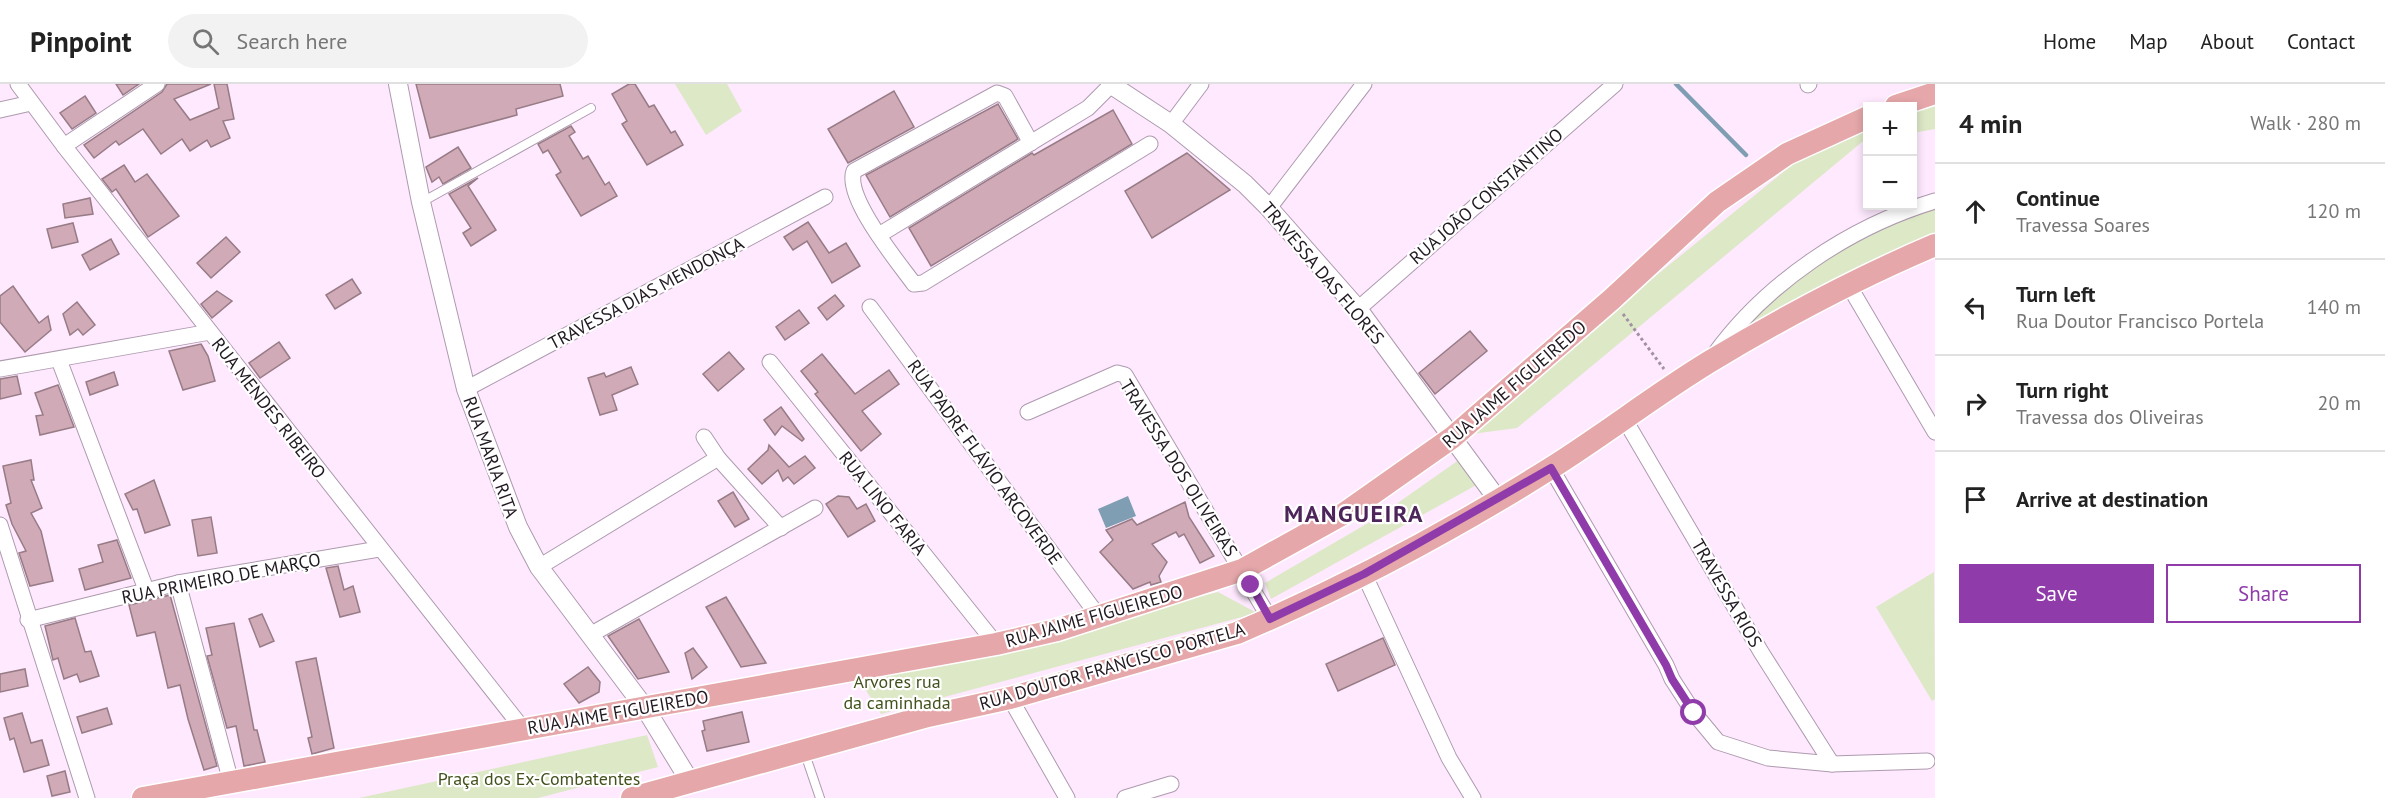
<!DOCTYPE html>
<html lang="en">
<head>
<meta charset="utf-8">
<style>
  :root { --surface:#fff; --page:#f2f2f2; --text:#222; --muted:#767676; --line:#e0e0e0; --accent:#8f3caa }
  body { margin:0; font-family:"PT Sans",sans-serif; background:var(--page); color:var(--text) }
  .controls { position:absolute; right:18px; top:18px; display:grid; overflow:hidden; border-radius:0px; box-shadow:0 3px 9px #0003 }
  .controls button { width:54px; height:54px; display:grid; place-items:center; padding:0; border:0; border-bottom:2px solid var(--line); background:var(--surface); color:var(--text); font:30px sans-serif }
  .stop { position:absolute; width:18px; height:18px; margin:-14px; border:4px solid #8f3caa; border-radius:50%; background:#fff }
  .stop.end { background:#8f3caa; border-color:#fff; box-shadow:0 2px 6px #0008 }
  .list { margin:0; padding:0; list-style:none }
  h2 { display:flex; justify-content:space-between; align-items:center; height:78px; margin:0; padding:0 24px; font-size:26px }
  h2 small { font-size:20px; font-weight:400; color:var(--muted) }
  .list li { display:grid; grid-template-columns:39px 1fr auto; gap:18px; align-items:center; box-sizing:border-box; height:96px; padding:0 24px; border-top:2px solid var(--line) }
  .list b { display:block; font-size:22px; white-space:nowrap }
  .list p { margin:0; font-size:20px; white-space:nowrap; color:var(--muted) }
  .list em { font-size:20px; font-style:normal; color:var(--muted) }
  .actions { display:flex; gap:12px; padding:18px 24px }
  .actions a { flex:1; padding:14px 0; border:2px solid var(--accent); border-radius:0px; text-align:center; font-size:21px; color:var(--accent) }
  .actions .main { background:var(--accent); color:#fff }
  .icon { flex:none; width:33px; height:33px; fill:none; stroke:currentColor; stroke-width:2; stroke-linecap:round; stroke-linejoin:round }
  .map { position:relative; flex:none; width:1935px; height:714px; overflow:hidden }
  header { display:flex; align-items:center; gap:36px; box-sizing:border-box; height:84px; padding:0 30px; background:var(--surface); border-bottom:2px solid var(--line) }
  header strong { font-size:28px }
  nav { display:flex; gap:33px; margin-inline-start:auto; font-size:21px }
  .search { width:420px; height:54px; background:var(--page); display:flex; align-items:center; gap:15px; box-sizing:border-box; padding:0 21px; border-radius:33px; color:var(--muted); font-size:22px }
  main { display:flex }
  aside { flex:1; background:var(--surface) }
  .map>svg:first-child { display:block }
  .green { fill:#dde8c7 }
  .water { fill:#7f9eb3 }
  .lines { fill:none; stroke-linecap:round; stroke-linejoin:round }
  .stream { stroke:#7f9eb3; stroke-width:4.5 }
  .building { fill:#d0aab7; stroke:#977b85; stroke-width:1.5 }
  .service-casing { stroke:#ae9aae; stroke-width:10 }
  .minor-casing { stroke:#ae9aae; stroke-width:17 }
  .tertiary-casing { stroke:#ae9aae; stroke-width:20 }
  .primary-casing { stroke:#fff; stroke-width:25 }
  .path { stroke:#a191a1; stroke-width:3; stroke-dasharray:3 3; stroke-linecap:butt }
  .service { stroke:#fff; stroke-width:8 }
  .minor { stroke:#fff; stroke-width:15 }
  .tertiary { stroke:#fff; stroke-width:18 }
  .primary { stroke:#e5a7aa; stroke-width:22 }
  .route { stroke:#8f3caa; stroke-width:8 }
  .labels { text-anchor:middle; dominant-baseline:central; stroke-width:4.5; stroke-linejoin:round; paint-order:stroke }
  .street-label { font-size:18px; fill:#211921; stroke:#fff }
  .park-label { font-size:18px; fill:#43511d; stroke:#fff }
  .district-label { font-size:24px; font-weight:bold; letter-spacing:1.5px; fill:#4d255b; stroke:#fff }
</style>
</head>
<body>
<header>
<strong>Pinpoint</strong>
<div class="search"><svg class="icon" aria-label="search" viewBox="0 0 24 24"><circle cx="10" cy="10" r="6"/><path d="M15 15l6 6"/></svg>Search here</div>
<nav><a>Home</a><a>Map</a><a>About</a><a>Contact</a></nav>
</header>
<main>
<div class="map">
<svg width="1935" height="714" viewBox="0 0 1935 714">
  <rect width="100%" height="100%" fill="#fee9fe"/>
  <g class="green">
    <path d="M675,0H727L742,27L706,51Z"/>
    <path d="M1935,18V45L1913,49V27Z"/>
    <path d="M1867,46V58H1862L1517,344L1472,350L1631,212L1798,76Z"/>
    <path d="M1935,123V152L1734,258C1740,248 1747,236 1755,228C1806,181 1870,146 1935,123Z"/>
    <path d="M1463,373L1480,399L1271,515L1265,499L1375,435Z"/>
    <path d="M1934,488L1935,615L1932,617L1876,523Z"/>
    <path d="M1218,508L1257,529L881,630L860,597Z"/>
    <path d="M647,651L658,683L538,714H359Z"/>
  </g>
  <path class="water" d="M1128,412L1136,432L1106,444L1098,425Z"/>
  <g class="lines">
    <path class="stream" d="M1676,0L1746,71"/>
  </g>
  <g class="building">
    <path d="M116,0H139L123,11Z"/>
    <path d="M167,0H211L174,15L190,36L219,24L214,0H227L234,35L223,37L230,54L211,63L207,56L190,67L182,55L161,70L143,45L119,61L116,57L94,74L84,61L162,8Z"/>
    <path d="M416,0H560L563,12L516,25L517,31L430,54Z"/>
    <path d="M629,0H635L649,23L654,21L671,49L675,47L683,61L647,81L622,40L627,37L612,10Z"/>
    <path d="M894,7L914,43L848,79L828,45Z"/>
    <path d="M85,12L96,29L72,45L60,29Z"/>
    <path d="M998,20L1018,55L890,133L866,91Z"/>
    <path d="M1113,26L1132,60L931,182L909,144L1032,69L1034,71Z"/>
    <path d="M571,42L575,48L569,52L583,75L588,72L605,101L609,98L617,112L581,132L556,91L561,88L548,66L543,69L538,60Z"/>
    <path d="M458,63L471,84L443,100L439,93L432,98L426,83Z"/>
    <path d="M1187,69L1230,106L1152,154L1125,107Z"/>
    <path d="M124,81L135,98L147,90L179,132L148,153L116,105L112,108L102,95Z"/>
    <path d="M478,94L468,102L496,146L471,162L463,149L471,144L449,110Z"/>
    <path d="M90,114L93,130L65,134L63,120Z"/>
    <path d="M808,138L829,169L846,159L860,182L832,199L807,157L793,166L784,153Z"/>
    <path d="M73,139L78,158L52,164L47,145Z"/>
    <path d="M226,153L240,168L211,194L197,179Z"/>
    <path d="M111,155L119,170L90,186L82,171Z"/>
    <path d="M352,195L361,209L335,225L326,211Z"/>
    <path d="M13,202L39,239L48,232L51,246L25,268L0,238V212Z"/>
    <path d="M217,207L232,217L212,234L201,220Z"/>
    <path d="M835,211L844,222L827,236L818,224Z"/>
    <path d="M77,218L95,241L83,251L78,245L70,251L63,230Z"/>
    <path d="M799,226L809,239L785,256L776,243Z"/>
    <path d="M1470,247L1487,267L1435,310L1419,289Z"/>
    <path d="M279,258L290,274L260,294L249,279Z"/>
    <path d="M201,260L208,272L215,297L183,306L169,267Z"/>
    <path d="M729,268L744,285L718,307L703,290Z"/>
    <path d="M822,270L855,310L889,286L899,300L862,327L881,350L861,367L815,310L818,308L801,287Z"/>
    <path d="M631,283L638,300L612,311L617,326L600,331L588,294L604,289L606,293Z"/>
    <path d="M114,288L118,301L90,311L86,298Z"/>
    <path d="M17,292L21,310L0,315V295Z"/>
    <path d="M58,301L74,343L40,351L36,332L43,331L35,309Z"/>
    <path d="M781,323L804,355L802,357L782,342L775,351L764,336Z"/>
    <path d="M769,361L789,383L805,372L815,384L794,400L788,393L783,397L778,386L762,400L748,385L768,366Z"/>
    <path d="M31,376L34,396H31L42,424L31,429L41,447L53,497L30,502L19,469L26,467L12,440L6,421L11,419L3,382Z"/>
    <path d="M154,396L170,441L145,449L137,425L133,426L125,410Z"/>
    <path d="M733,408L749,435L735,443L718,417Z"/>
    <path d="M838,412L849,413L857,425L866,420L875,437L848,453L826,420Z"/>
    <path d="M1185,418L1189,433L1214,472L1200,479L1184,450L1179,453L1176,448L1152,460L1167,478L1159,492L1161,498L1151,501L1150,498L1133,505L1100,468L1113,456L1106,446L1132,435L1137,441Z"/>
    <path d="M211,433L217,469L198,472L192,436Z"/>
    <path d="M117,456L131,494L85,506L79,485L103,478L98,461Z"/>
    <path d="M338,482L344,506L353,502L360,528L340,533L326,484Z"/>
    <path d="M170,511L217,682L204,686L188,635L180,601L168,604L155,548L137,552L129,521Z"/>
    <path d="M726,513L766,579L741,583L706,523Z"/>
    <path d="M262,530L274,557L260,563L249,535Z"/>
    <path d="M75,534L85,568L91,567L99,592L80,598L77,590L64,595L58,574L53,576L45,542Z"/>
    <path d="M639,535L669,588L638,595L608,552Z"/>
    <path d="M234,539L254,646H257L265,678L244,682L236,642L227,644L207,572L212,571L206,544Z"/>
    <path d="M1383,554L1395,581L1338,607L1326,580Z"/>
    <path d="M693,564L707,583L692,595L685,569Z"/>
    <path d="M316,574L334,664L312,670L308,654L312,653L296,578Z"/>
    <path d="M588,583L600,598L599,608L579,619L564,600Z"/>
    <path d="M25,585L28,602L0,608V590Z"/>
    <path d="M107,624L112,640L82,649L77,633Z"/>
    <path d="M742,628L749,658L707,667L702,647L705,646L703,637Z"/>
    <path d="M22,629L31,659L42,656L49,681L24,688L14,654L10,656L4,634Z"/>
    <path d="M65,687L70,708L52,712L47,692Z"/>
  </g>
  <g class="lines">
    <g class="service-casing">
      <g id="service">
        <path d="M422,118L591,24"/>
        <path d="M804,667L820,714"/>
      </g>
    </g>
    <g class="minor-casing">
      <g id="minor">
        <path d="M18,0L64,62L523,645"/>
        <path d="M1808,1L1809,0"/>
        <path d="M0,26L31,19"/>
        <path d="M1171,40L1201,0"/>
        <path d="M1031,59L1005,12L997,9L854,87C844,113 898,178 914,200L923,199L1150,60"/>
        <path d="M64,62L157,0"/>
        <path d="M1269,124L1364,0"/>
        <path d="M879,151L1088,24L1111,1"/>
        <path d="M1848,200L1935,348"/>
        <path d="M870,223L1099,533"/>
        <path d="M1358,225L1615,0"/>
        <path d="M1714,271C1766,199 1849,143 1935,117"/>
        <path d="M59,276L147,508"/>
        <path d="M770,278L996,560"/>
        <path d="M0,285L210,248"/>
        <path d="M466,305L825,113"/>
        <path d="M1028,328L1117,289L1125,291L1270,535"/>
        <path d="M1625,336L1761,568L1832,680"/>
        <path d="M704,353L718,374L781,444"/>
        <path d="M1551,384L1666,581L1672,595L1694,629L1718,658L1768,674L1832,680L1927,677"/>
        <path d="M0,441L87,714"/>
        <path d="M539,483L718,374"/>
        <path d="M1364,490L1449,674L1473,714"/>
        <path d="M178,499L231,698"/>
        <path d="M28,536L178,499L379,465"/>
        <path d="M590,551L815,424"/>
        <path d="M1010,614L1067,714"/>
        <path d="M1125,714L1171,700"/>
      </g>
    </g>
    <g class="tertiary-casing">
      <g id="tertiary">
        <path d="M398,0L421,118L466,305L518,443L539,483L645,624L691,699"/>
        <path d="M1110,0L1171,40L1245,100L1269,124L1358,225L1498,416"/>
      </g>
    </g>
    <g class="primary-casing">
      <g id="primary">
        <path d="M1896,22L1935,9"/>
        <path d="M143,714L996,560L1057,546L1242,486L1345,429L1453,353L1612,215L1717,118L1787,70L1868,33"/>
        <path d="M632,714L928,632L1010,614L1237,549C1346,503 1451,447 1551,384C1605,350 1655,311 1709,278C1782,234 1857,194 1935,161"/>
      </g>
    </g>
    <path class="path" d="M1623,230L1664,285"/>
    <use href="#service" class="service"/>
    <use href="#minor" class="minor"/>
    <use href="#tertiary" class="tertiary"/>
    <use href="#primary" class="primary"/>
  </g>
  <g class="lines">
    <path class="route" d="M1251,501L1270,535L1364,490L1551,384L1666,581L1672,595L1694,629"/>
  </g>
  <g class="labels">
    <g class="street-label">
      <text transform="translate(1486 112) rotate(-41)">RUA JOÃO CONSTANTINO</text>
      <text transform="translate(1323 189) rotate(50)">TRAVESSA DAS FLORES</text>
      <text transform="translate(646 209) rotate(-28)">TRAVESSA DIAS MENDONÇA</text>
      <text transform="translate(1514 300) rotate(-41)">RUA JAIME FIGUEIREDO</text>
      <text transform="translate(269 324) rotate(52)">RUA MENDES RIBEIRO</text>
      <text transform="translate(491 373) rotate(70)">RUA MARIA RITA</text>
      <text transform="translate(985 378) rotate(54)">RUA PADRE FLÁVIO ARCOVERDE</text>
      <text transform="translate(1179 384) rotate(58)">TRAVESSA DOS OLIVEIRAS</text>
      <text transform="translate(883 419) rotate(51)">RUA LINO FARIA</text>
      <text transform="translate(221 494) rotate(-11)">RUA PRIMEIRO DE MARÇO</text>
      <text transform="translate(1727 509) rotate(60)">TRAVESSA RIOS</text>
      <text transform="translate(1094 532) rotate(-16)">RUA JAIME FIGUEIREDO</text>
      <text transform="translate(1112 582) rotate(-16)">RUA DOUTOR FRANCISCO PORTELA</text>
      <text transform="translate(618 628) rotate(-10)">RUA JAIME FIGUEIREDO</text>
    </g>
    <g class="park-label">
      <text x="897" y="597">Arvores rua<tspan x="897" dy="21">da caminhada</tspan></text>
      <text x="539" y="694">Praça dos Ex-Combatentes</text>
    </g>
    <g class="district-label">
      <text x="1354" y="429">MANGUEIRA</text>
    </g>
  </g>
</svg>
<div class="controls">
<button>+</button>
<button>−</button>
</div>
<div class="stop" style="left:1694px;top:629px"></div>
<div class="stop end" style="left:1251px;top:501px"></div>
</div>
<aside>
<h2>4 min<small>Walk · 280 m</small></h2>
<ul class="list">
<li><svg class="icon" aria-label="ahead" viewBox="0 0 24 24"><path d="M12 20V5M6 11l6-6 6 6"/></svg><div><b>Continue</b><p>Travessa Soares</p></div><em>120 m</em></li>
<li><svg class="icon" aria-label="left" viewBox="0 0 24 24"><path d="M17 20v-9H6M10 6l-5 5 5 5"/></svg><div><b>Turn left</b><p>Rua Doutor Francisco Portela</p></div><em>140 m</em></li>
<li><svg class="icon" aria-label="right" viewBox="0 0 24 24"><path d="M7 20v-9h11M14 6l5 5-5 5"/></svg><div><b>Turn right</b><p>Travessa dos Oliveiras</p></div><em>20 m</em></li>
<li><svg class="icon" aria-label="arrive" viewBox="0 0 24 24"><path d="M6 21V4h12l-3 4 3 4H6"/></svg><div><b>Arrive at destination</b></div></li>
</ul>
<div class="actions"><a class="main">Save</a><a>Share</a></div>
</aside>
</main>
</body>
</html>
